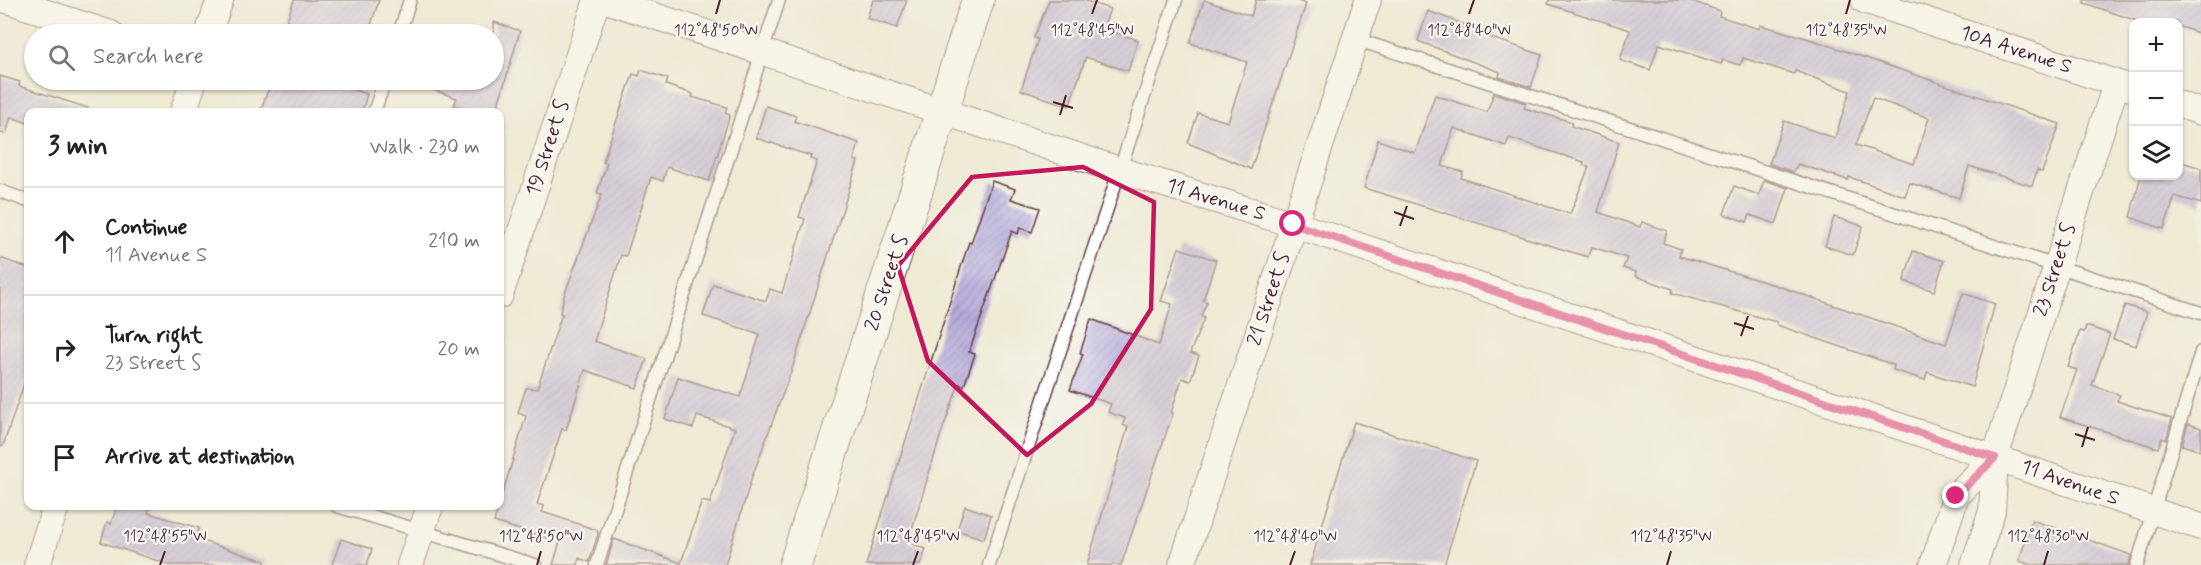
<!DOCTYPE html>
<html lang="en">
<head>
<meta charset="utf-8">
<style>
  :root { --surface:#fff; --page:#f6f6f6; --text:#222; --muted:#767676; --line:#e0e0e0 }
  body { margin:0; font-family:Mynerve,sans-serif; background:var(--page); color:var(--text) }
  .controls { position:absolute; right:18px; top:18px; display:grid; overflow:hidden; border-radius:12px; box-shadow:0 2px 4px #0004 }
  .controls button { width:54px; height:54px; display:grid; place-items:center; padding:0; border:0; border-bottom:2px solid var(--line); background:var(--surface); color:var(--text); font:30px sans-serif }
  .stop { position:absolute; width:18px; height:18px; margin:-14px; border:4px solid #db2777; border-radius:50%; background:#fff }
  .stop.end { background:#db2777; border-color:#fff; box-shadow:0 2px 6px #0008 }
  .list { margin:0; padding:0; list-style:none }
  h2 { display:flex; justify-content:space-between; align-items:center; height:78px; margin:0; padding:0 24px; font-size:26px }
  h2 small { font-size:20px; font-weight:400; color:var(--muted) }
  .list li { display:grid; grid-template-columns:39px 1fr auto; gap:18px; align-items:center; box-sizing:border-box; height:108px; padding:0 24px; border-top:2px solid var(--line) }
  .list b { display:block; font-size:22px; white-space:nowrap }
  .list p { margin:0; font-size:20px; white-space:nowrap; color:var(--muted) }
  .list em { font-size:20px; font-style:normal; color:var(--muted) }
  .icon { flex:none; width:33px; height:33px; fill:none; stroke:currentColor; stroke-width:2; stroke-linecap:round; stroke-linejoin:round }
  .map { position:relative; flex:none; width:2201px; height:565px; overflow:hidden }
  .search { position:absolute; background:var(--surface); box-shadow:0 2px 4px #0004; left:24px; top:24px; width:480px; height:66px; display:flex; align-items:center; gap:15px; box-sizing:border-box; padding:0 21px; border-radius:33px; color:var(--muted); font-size:22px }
  .panel { position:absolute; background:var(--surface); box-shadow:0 2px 4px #0004; left:24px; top:108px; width:480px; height:402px; border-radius:12px }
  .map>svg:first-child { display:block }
  .building { fill:url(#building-hatch); fill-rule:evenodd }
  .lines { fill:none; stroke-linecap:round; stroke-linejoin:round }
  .service-casing { stroke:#633d44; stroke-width:15 }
  .minor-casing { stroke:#633d44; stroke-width:28 }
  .tertiary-casing { stroke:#633d44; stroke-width:34 }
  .service { stroke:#fff; stroke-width:12 }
  .minor { stroke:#fff; stroke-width:26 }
  .tertiary { stroke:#fff; stroke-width:32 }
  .route { stroke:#db2777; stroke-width:8 }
  .marked { fill:none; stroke:#c2185b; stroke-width:4.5; stroke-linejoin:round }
  .ticks { fill:none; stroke:#4a1f2b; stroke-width:2 }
  .labels { text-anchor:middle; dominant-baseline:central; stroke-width:4.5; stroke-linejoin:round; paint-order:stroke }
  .street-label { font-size:20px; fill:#4a1f2b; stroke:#f6f6f2 }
  .ticks-label { font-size:15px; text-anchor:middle; fill:#4a1f2b; stroke:#f6f6f2; stroke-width:4.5; stroke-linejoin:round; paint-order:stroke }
</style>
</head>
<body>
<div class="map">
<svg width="2201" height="565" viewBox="0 0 2201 565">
  <defs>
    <pattern id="building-hatch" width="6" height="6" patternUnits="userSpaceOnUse" patternTransform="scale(1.5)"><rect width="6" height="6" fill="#b6acdc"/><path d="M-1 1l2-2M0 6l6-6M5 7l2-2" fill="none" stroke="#968bb3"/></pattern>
  </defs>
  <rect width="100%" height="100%" fill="#f6f6f2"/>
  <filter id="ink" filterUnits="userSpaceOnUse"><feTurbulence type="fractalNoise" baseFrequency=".0167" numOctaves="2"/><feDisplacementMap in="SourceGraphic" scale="12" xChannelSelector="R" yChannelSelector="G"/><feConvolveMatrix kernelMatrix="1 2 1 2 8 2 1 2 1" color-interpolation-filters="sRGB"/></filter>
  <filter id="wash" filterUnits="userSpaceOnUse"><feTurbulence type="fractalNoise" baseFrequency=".008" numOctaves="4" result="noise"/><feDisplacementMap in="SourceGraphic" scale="24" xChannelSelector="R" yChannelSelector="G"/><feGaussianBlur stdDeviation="1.35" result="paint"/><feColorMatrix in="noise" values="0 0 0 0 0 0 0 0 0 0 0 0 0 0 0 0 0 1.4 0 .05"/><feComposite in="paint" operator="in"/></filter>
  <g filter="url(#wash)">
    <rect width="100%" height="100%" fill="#eeead4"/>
    <g id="blocks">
      <g class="building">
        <path d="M294,0H379L368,34H282Z"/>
        <path d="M873,0H907L897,28L867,18Z"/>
        <path d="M1049,0H1083L1110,9L1103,29L1138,40L1128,71L1086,57L1069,106L1021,90L1038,39L1034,38Z"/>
        <path d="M1204,0L1251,16L1256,0H1295L1306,4L1251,169L1188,143L1198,113L1228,122L1247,62L1190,43Z"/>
        <path d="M1549,0H1688L1720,11L1719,16L1759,29L1760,25L1813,40L2060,124L2042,172L2037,170L2032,186L1969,166L1959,198L1910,183L1905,196L1849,177L1848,180L1798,164L1793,172L1769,164L1784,121L1835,138L1850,91L1795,71L1794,74L1743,58L1740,65L1723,60L1721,64L1659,44L1650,70L1620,60L1630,30L1548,4ZM1873,98L1929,118L1914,164L1856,145Z"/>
        <path d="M2084,0H2201V34L2178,26V22H2140L2084,3Z"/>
        <path d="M1428,11L1490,34L1489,37L1542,55L1531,87L1499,77L1500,72L1418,41Z"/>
        <path d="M494,22L520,31L496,112H477L454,105L457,98L412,83V80H494Z"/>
        <path d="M641,70L668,79L666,85L693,94L692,97L727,107L725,113L730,115L709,181L667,167L663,181L651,177L626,256L621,255L594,341L647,359L637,388L585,370L566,430L562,429L537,504L544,506L542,512L597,530L598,534L589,562L579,558L578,565H553L560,542L494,522L526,416L518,413L526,388L537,389L562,314L560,313L564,296L602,194L597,193L607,163L603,162L614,128L633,74L639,76Z"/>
        <path d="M0,76L20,82L19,86L88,108V112H28V123L11,117L6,134L0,133Z"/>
        <path d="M272,80H320L367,94L362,112H260Z"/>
        <path d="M1494,93L1526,103L1524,108L1572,122L1571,126L1619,142L1598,212L1640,227L1642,222L1667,231L1663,243L1681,249L1679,256L1781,287L1946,344L1963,293L1995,304L1972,387L1927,372L1925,380L1893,370L1894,365L1777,325V322L1672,293L1673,289L1635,276L1636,272L1623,268L1627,258L1592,247L1588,257L1364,188L1378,140L1415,153L1435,95L1487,112ZM1454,128L1506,146L1509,138L1584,162L1583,165L1589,167L1570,214L1461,178L1463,172L1442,166Z"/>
        <path d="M766,106L796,116L794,121L859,143L854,160L858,161L792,369L752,477L725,565H606L614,539L681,563L702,501L710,503L735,428L697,416L693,428L665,419L678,377L740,397L760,334L703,316L713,284L766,301L770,289L782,293L805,219L799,217L817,161L810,159L811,156L756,138Z"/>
        <path d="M2178,161L2201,168V204L2175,196L2164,229L2130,217L2141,176H2178Z"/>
        <path d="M1764,180L1788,188L1776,224L1750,215L1747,222L1724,214L1734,186L1759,195Z"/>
        <path d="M992,181L1015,189L1011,199L1040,208L1032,232L1020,228L1018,234L1012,231L969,352L975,354L964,386L959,384L941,434L908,542L926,549L920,565H866L969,242L971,243Z"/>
        <path d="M1834,217L1863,226L1853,255L1825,246Z"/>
        <path d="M1179,248L1216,260L1203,300L1207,302L1201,316L1204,318L1190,353L1199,356L1190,381L1182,378L1171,413H1173L1121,565H1087L1128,427L1123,425L1125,418L1108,412L1111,404L1070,390L1083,354L1080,353L1091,319L1159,345L1172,304L1161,301Z"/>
        <path d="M1913,251L1944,261L1934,291L1904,281Z"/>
        <path d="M0,258L28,268V372L3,446H0Z"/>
        <path d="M2125,305L2147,312L2136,346L2113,339Z"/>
        <path d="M2086,326L2110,334L2092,385L2120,395L2117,401L2172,419L2166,440L2162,438L2158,448L2060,417L2077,370L2068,367L2080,331L2084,332Z"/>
        <path d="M1354,422L1476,461L1444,565H1310Z"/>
        <path d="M2188,424L2201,428V451L2182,445Z"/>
        <path d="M117,506H150L148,513L199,528L196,539L265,561V565H170L101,542L107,522L111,524Z"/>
        <path d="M965,506L991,515L984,539L957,530Z"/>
        <path d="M2032,520L2131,555L2129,565H2032L2019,561Z"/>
        <path d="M341,539L372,549L367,565H332Z"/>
      </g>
    </g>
  </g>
  <g filter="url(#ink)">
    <use href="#blocks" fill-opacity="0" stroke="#633d44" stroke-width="1.5"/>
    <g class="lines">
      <g class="service-casing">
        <g id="service">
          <path d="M399,34L410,0"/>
          <path d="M1355,39L2201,313"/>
          <path d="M374,112L385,80"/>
          <path d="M0,191L28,201"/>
          <path d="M337,506L535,565"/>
          <path d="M597,565L779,0"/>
          <path d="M989,565L1176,0"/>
          <path d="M2137,565L2201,352"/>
        </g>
      </g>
      <g class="minor-casing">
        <g id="minor">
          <path d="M7,0L111,34"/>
          <path d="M606,0L1119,170L1293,224L2201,527"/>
          <path d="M1864,0L2134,89"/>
          <path d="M208,34L220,0"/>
          <path d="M2178,104L2201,112"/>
          <path d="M183,112L194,80"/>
          <path d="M500,295L597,0"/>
          <path d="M37,565L56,506"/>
          <path d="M410,565L430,506"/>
          <path d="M1182,565L1368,0"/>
          <path d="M1933,565L1956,496L1995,457"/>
          <path d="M1974,565L1992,511L1995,457L2116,84"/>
        </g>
      </g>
      <g class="tertiary-casing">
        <path id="tertiary" d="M795,565L978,0"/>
      </g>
      <use href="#service" class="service"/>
      <use href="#minor" class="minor"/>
      <use href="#tertiary" class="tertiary"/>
    </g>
  </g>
  <g class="lines" filter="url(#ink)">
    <path class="route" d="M1293,224L1995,458L1956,496"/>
  </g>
  <path d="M0 0H2201V565H0ZM1083,167L1154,202L1151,309L1091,404L1027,455L928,361L898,266L972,177Z" fill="#eeead4" fill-opacity=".55" fill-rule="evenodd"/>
  <path class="marked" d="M1083,167L1154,202L1151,309L1091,404L1027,455L928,361L898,266L972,177Z"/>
  <path class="ticks" d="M716,14L720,0M1092,14L1097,0M1469,14L1474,0M1846,14L1850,0M1053,102L1073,108M1060,115L1066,95M1394,212L1414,219M1400,226L1407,206M1734,323L1754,329M1741,336L1748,316M2075,434L2095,440M2082,447L2088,427M160,565L165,551M537,565L541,551M913,565L918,551M1290,565L1295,551M1667,565L1671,551M2044,565L2048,551"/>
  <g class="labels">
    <g class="street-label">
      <text transform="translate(2016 50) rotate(18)">10A Avenue S</text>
      <text transform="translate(548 148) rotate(-72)">19 Street S</text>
      <text transform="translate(1216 200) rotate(17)">11 Avenue S</text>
      <text transform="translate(2055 270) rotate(-72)">23 Street S</text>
      <text transform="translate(887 283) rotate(-72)">20 Street S</text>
      <text transform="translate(1269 299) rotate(-72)">21 Street S</text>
      <text transform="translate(2070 483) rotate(19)">11 Avenue S</text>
    </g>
  </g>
  <g class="ticks-label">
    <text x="716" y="35">112°48'50"W</text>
    <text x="1092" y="35">112°48'45"W</text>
    <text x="1469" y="35">112°48'40"W</text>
    <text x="1846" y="35">112°48'35"W</text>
    <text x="165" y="541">112°48'55"W</text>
    <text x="541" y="541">112°48'50"W</text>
    <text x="918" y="541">112°48'45"W</text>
    <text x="1295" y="541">112°48'40"W</text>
    <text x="1671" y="541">112°48'35"W</text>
    <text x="2048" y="541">112°48'30"W</text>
  </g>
</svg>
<div class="controls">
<button>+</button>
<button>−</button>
<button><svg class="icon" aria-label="layers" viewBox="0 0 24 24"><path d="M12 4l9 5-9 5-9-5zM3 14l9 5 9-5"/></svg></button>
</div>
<div class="stop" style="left:1293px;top:224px"></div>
<div class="stop end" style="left:1956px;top:496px"></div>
<div class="search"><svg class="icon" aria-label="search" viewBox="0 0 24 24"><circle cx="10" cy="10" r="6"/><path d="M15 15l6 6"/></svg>Search here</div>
<section class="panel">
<h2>3 min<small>Walk · 230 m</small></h2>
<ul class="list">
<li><svg class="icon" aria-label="ahead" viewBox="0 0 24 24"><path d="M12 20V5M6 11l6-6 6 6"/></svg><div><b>Continue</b><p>11 Avenue S</p></div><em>210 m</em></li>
<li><svg class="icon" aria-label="right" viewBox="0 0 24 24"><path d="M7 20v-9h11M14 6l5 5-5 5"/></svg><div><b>Turn right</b><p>23 Street S</p></div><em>20 m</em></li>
<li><svg class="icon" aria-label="arrive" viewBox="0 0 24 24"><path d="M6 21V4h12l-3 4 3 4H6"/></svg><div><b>Arrive at destination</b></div></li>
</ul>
</section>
</div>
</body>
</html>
